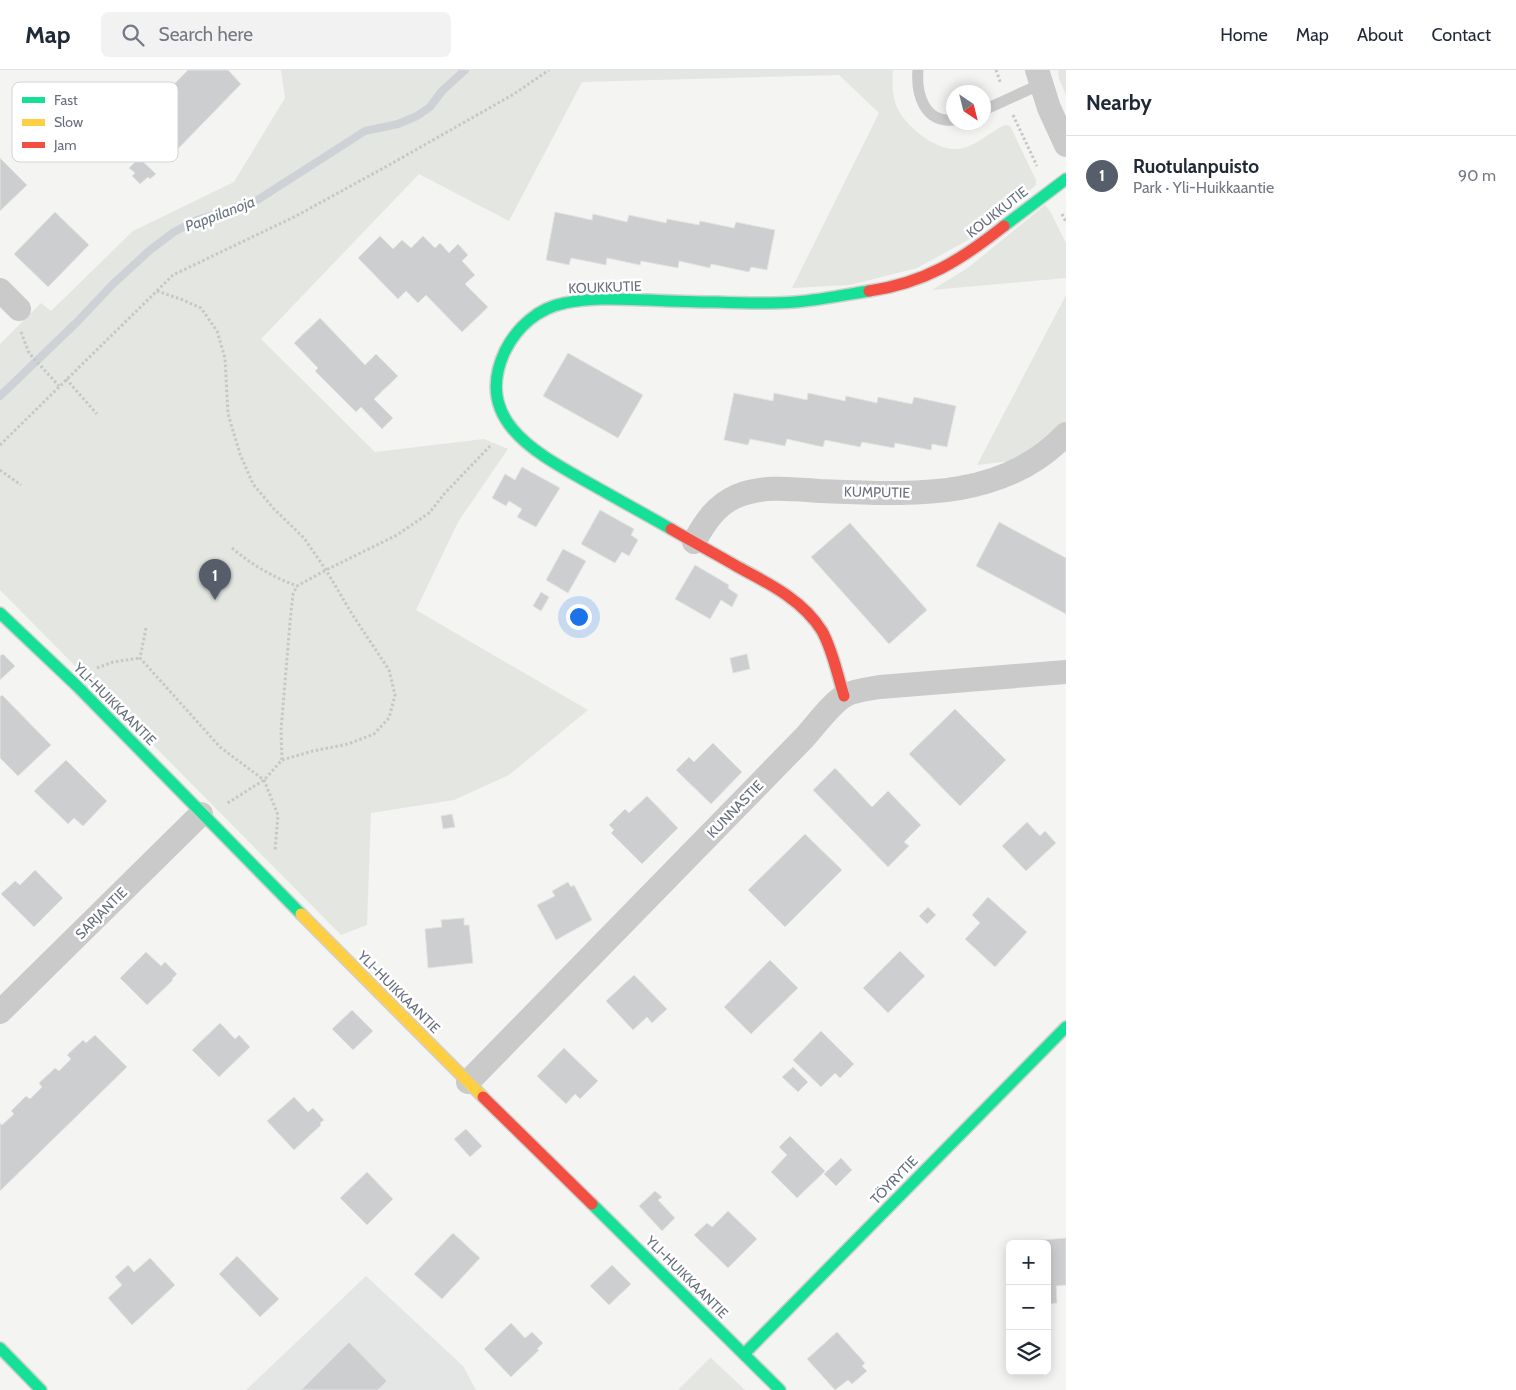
<!DOCTYPE html>
<html lang="en">
<head>
<meta charset="utf-8">
<style>
  :root { --surface:#fff; --page:#f2f2f3; --text:#1f2937; --muted:#747a83; --line:#e0e1e3; --accent:#555e6a }
  body { margin:0; font-family:Cabin,sans-serif; background:var(--page); color:var(--text) }
  .controls { position:absolute; right:15px; bottom:15px; display:grid; overflow:hidden; border-radius:8px; box-shadow:0 2px 12px #0003 }
  .controls button { width:45px; height:45px; display:grid; place-items:center; padding:0; border:0; border-bottom:1px solid var(--line); background:var(--surface); color:var(--text); font:25px sans-serif }
  .compass { position:absolute; left:946px; top:15px; width:45px; height:45px; border-radius:50%; background:var(--surface); box-shadow:0 2px 12px #0003; rotate:145deg }
  .you { position:absolute; left:578px; top:546px; width:18px; height:18px; margin:-12px; border:4px solid #fff; border-radius:50%; background:#1a73e8; box-shadow:0 0 0 8px #1a73e833 }
  .badge { display:grid; place-items:center; width:32px; height:32px; border-radius:50%; background:var(--accent); color:#fff; font-size:16px; font-weight:700 }
  .pin { position:absolute; translate:-50% -41px; filter:drop-shadow(0 1px 2px #0008) }
  .pin::after { content:''; position:absolute; top:26px; width:18px; height:15px; background:inherit; clip-path:polygon(0 0,100% 0,50% 100%) }
  .list { margin:0; padding:0; list-style:none }
  h2 { display:flex; justify-content:space-between; align-items:center; height:65px; margin:0; padding:0 20px; font-size:21px }
  h2 small { font-size:16px; font-weight:400; color:var(--muted) }
  .list li { display:grid; grid-template-columns:32px 1fr auto; gap:15px; align-items:center; box-sizing:border-box; height:80px; padding:0 20px; border-top:1px solid var(--line) }
  .list b { display:block; font-size:19px; white-space:nowrap }
  .list p { margin:0; font-size:16px; white-space:nowrap; color:var(--muted) }
  .list em { font-size:16px; font-style:normal; color:var(--muted) }
  .icon { flex:none; width:28px; height:28px; fill:none; stroke:currentColor; stroke-width:2; stroke-linecap:round; stroke-linejoin:round }
  .map { position:relative; flex:none; width:1066px; height:1320px; overflow:hidden }
  header { display:flex; align-items:center; gap:30px; box-sizing:border-box; height:70px; padding:0 25px; background:var(--surface); border-bottom:1px solid var(--line) }
  header strong { font-size:24px }
  nav { display:flex; gap:28px; margin-inline-start:auto; font-size:18px }
  .search { width:350px; height:45px; background:var(--page); display:flex; align-items:center; gap:12px; box-sizing:border-box; padding:0 18px; border-radius:8px; color:var(--muted); font-size:19px }
  main { display:flex }
  aside { flex:1; background:var(--surface) }
  .map>svg:first-child { display:block }
  .built { fill:#e4e5e5 }
  .green { fill:#e3e6e1 }
  .lines { fill:none; stroke-linecap:round; stroke-linejoin:round }
  .stream { stroke:#ced2d6; stroke-width:8 }
  .building { fill:#cdcecf; stroke:#e3e3e2 }
  .fast-casing { stroke:#d0d0d1; stroke-width:14 }
  .slow-casing { stroke:#d0d0d1; stroke-width:14 }
  .jam-casing { stroke:#d0d0d1; stroke-width:14 }
  .path { stroke:#c7c7c8; stroke-width:3; stroke-dasharray:2.5 2.5; stroke-linecap:butt }
  .lane { stroke:#cacacb; stroke-width:11 }
  .street { stroke:#cacacb; stroke-width:24 }
  .fast { stroke:#16e098; stroke-width:11 }
  .slow { stroke:#ffcf43; stroke-width:11 }
  .jam { stroke:#f24e42; stroke-width:11 }
  .labels { text-anchor:middle; dominant-baseline:central; stroke-width:5; stroke-linejoin:round; paint-order:stroke }
  .street-label { font-size:14px; fill:#67707f; stroke:#fff }
  .water-label { font-size:15px; font-style:italic; fill:#697782; stroke:#fff }
  .key { fill:#fff; stroke:#d1d4d9; stroke-width:1 }
  .key-label { font-size:14px; fill:#67707f }
</style>
</head>
<body>
<header>
<strong>Map</strong>
<div class="search"><svg class="icon" aria-label="search" viewBox="0 0 24 24"><circle cx="10" cy="10" r="6"/><path d="M15 15l6 6"/></svg>Search here</div>
<nav><a>Home</a><a>Map</a><a>About</a><a>Contact</a></nav>
</header>
<main>
<div class="map">
<svg width="1066" height="1320" viewBox="0 0 1066 1320">
  <rect width="100%" height="100%" fill="#f4f4f3"/>
  <path class="built" d="M366,1206L463,1296L476,1320H246Z"/>
  <g class="green">
    <path d="M281,0H893C892,13 892,30 899,41C908,58 935,79 954,79C973,80 989,62 1005,55L1010,56L1036,110V115L968,170L917,198L850,215L792,218L879,43L839,5L582,12L509,151L419,104L261,269L375,382L484,369L508,379L458,452L416,540L588,640L509,705L454,730L371,743L367,855L341,865L0,520V274L41,233L51,241L133,161L234,112L285,28Z"/>
    <path d="M1058,0H1066V25L1059,9Z"/>
    <path d="M1045,135L1050,141L1066,173V208L932,220L969,197Z"/>
    <path d="M1066,225V352L1052,366L1019,390L977,395Z"/>
    <path d="M710,1288H711L745,1320H678Z"/>
  </g>
  <g class="lines">
    <path class="stream" d="M0,326L77,252L113,214L150,180L174,162L197,150L256,131L365,61L398,54L417,46L430,37L442,21L465,0"/>
  </g>
  <g class="building">
    <path d="M188,0H228L241,14L169,88L135,54Z"/>
    <path d="M0,88L27,115L0,141Z"/>
    <path d="M139,88L156,104L150,109L148,107L140,114L132,106L135,103L129,98Z"/>
    <path d="M55,142L89,175L48,217L14,184Z"/>
    <path d="M555,142L592,150L593,144L627,152L629,145L666,153L667,149L699,155L700,151L734,158L736,152L775,160L767,200L751,197L749,202L711,194L710,198L679,191L678,198L641,191L640,195L607,188L606,195L571,188L569,195L546,190Z"/>
    <path d="M380,166L393,179L402,170L411,178L423,166L435,178L440,173L449,183L458,174L468,185L462,191L475,205L465,214L488,237L462,262L426,225L418,233L406,221L398,229L358,188Z"/>
    <path d="M320,248L365,295L376,284L398,306L374,329L393,348L382,359L361,337L356,342L315,301L318,298L294,273Z"/>
    <path d="M568,283L643,325L618,368L543,326Z"/>
    <path d="M734,323L773,331L774,323L807,330L808,323L845,331L846,326L877,333L878,327L912,334L914,327L956,336L947,377L932,374L931,380L895,373L894,378L862,372L860,377L825,370L823,377L787,369L785,376L750,369L748,375L724,370Z"/>
    <path d="M522,397L560,418L536,457L517,447L522,439L509,431L506,436L492,428L505,404L515,410Z"/>
    <path d="M600,440L634,459L631,465L638,470L629,486L622,482L615,493L581,474Z"/>
    <path d="M999,452L1066,488V544L976,496Z"/>
    <path d="M850,453L927,540L889,574L811,487Z"/>
    <path d="M563,479L586,491L568,523L546,510Z"/>
    <path d="M695,495L729,515L728,518L738,525L732,537L721,530L710,549L675,529Z"/>
    <path d="M541,522L549,527L541,541L533,536Z"/>
    <path d="M3,584L15,596L0,610V586Z"/>
    <path d="M747,584L750,599L733,603L730,588Z"/>
    <path d="M2,625L51,675L18,706L0,688V627Z"/>
    <path d="M955,639L1006,690L960,736L909,684Z"/>
    <path d="M713,673L742,702L711,734L676,700L689,687L694,692Z"/>
    <path d="M66,690L107,731L83,756L74,748L68,754L34,721Z"/>
    <path d="M835,698L872,737L888,721L921,755L904,772L909,776L888,797L813,720Z"/>
    <path d="M647,726L678,758L642,794L611,763L614,760L609,755L625,739L629,743Z"/>
    <path d="M452,744L455,757L443,759L441,746Z"/>
    <path d="M1027,752L1040,766L1045,761L1056,773L1026,801L1002,776Z"/>
    <path d="M805,764L842,800L785,857L748,820Z"/>
    <path d="M35,800L63,828L34,857L1,824L15,811L20,815Z"/>
    <path d="M568,812L571,817L574,815L592,850L556,870L537,835L555,826L552,821Z"/>
    <path d="M988,827L1027,862L995,897L965,869L980,853L972,845Z"/>
    <path d="M928,837L936,845L927,854L919,846Z"/>
    <path d="M464,848V855H469L473,893L428,898L425,859L442,857L441,850Z"/>
    <path d="M900,881L925,906L888,943L863,918Z"/>
    <path d="M146,882L161,896L165,892L177,904L172,909L173,910L147,935L120,908Z"/>
    <path d="M770,890L798,918L751,964L724,937Z"/>
    <path d="M634,905L667,939L652,953L647,947L633,960L606,931Z"/>
    <path d="M352,940L373,961L353,980L332,959Z"/>
    <path d="M220,953L235,969L239,965L250,977L219,1007L192,980Z"/>
    <path d="M821,961L854,994L840,1008L835,1003L821,1017L793,990Z"/>
    <path d="M95,965L127,997L0,1121V1053L2,1055L14,1044L11,1041L26,1026L30,1029L42,1017L39,1013L55,998L59,1001L71,989L67,985L83,970L86,973Z"/>
    <path d="M564,978L598,1011L580,1029L575,1024L566,1034L537,1006Z"/>
    <path d="M793,997L808,1012L798,1022L782,1007Z"/>
    <path d="M294,1027L308,1042L313,1038L324,1050L320,1053L321,1055L294,1080L267,1051Z"/>
    <path d="M466,1059L482,1076L470,1087L454,1069Z"/>
    <path d="M790,1066L825,1101L797,1128L771,1102L787,1085L779,1077Z"/>
    <path d="M841,1088L852,1100L836,1116L824,1104Z"/>
    <path d="M367,1102L393,1129L367,1155L340,1128Z"/>
    <path d="M655,1121L662,1127L658,1130L675,1148L662,1161L639,1136Z"/>
    <path d="M728,1141L757,1169L728,1198L694,1165L707,1153L712,1157Z"/>
    <path d="M453,1163L480,1188L442,1229L414,1204Z"/>
    <path d="M1066,1168V1215L1056,1216L1057,1233L1047,1234V1174H1031L1030,1171Z"/>
    <path d="M237,1186L279,1229L260,1247L219,1204Z"/>
    <path d="M150,1188L175,1215L132,1255L108,1228L122,1215L115,1207L128,1195L134,1202Z"/>
    <path d="M612,1195L631,1214L609,1235L590,1216Z"/>
    <path d="M511,1253L525,1268L532,1262L543,1273L537,1279L539,1280L511,1307L484,1279Z"/>
    <path d="M837,1262L865,1293L862,1296L867,1301L852,1314L848,1310L835,1320L807,1289Z"/>
    <path d="M349,1272L387,1311L378,1320H301Z"/>
  </g>
  <g class="lines">
    <g class="fast-casing">
      <g id="fast">
        <path d="M1004,156L1066,109"/>
        <path d="M671,459C644,444 616,428 589,413C538,384 472,351 505,281C517,257 538,238 565,233C592,227 620,229 648,230C670,231 693,232 715,232C742,233 768,234 795,232C820,230 845,225 869,221"/>
        <path d="M0,543L77,616L301,844"/>
        <path d="M592,1134L780,1320"/>
        <path d="M0,1278L41,1320"/>
        <path d="M744,1284L1066,957"/>
      </g>
    </g>
    <g class="slow-casing">
      <path id="slow" d="M301,844L483,1027"/>
    </g>
    <g class="jam-casing">
      <g id="jam">
        <path d="M869,221C925,213 961,190 1004,156"/>
        <path d="M671,459C693,472 716,484 738,497C768,513 803,530 822,561C833,581 837,604 844,626"/>
        <path d="M483,1027L592,1134"/>
      </g>
    </g>
    <g class="path">
      <path d="M996,0L1001,14"/>
      <path d="M1013,45L1037,96"/>
      <path d="M1062,144L1066,152"/>
      <path d="M157,221L183,230L201,238L217,261L225,288L228,344L240,384L253,414L274,439L304,468L326,500L352,544L389,600L395,625L389,648L374,664L348,674L313,681L282,690L264,710L226,734"/>
      <path d="M21,262L29,283L59,316"/>
      <path d="M66,309L97,344"/>
      <path d="M0,375L173,205L296,146L389,95L514,24L549,0"/>
      <path d="M0,400L21,415"/>
      <path d="M232,478C252,495 273,507 297,516L326,500L397,465L429,443L445,423L491,375"/>
      <path d="M146,558L140,588L220,677L264,710L278,745L275,781"/>
      <path d="M97,598L113,592L140,588"/>
      <path d="M282,690L281,660L290,552L293,524L297,516"/>
    </g>
    <g class="lane">
      <path d="M918,0C916,24 924,53 954,50"/>
      <path d="M984,40L1041,14"/>
    </g>
    <g class="street">
      <path d="M1037,0L1049,38L1066,75"/>
      <path d="M0,220L19,239"/>
      <path d="M694,472C705,452 716,435 737,426C764,415 792,419 820,421C906,424 1001,433 1066,364"/>
      <path d="M0,942L201,744"/>
      <path d="M468,1012L804,668C815,656 832,632 846,625C856,620 869,619 880,617L1066,602"/>
    </g>
    <use href="#fast" class="fast"/>
    <use href="#slow" class="slow"/>
    <use href="#jam" class="jam"/>
  </g>
  <g class="labels">
    <g class="street-label">
      <text transform="translate(997 142) rotate(-38)">KOUKKUTIE</text>
      <text transform="translate(605 217) rotate(-2)">KOUKKUTIE</text>
      <text transform="translate(877 422) rotate(1)">KUMPUTIE</text>
      <text transform="translate(115 634) rotate(45)">YLI-HUIKKAANTIE</text>
      <text transform="translate(735 739) rotate(-46)">KUNNASTIE</text>
      <text transform="translate(101 843) rotate(-45)">SARJANTIE</text>
      <text transform="translate(399 922) rotate(45)">YLI-HUIKKAANTIE</text>
      <text transform="translate(894 1110) rotate(-46)">TÖYRYTIE</text>
      <text transform="translate(687 1207) rotate(45)">YLI-HUIKKAANTIE</text>
    </g>
    <g class="water-label">
      <text transform="translate(220 144) rotate(-21)">Pappilanoja</text>
    </g>
  </g>
  <rect x="12" y="12" width="166" height="80" rx="8" class="key"/>
  <rect x="22" y="27" width="23" height="6" fill="#16e098"/>
  <rect x="22" y="49" width="23" height="7" fill="#ffcf43"/>
  <rect x="22" y="72" width="23" height="6" fill="#f24e42"/>
  <g class="key-label">
    <text x="54" y="35">Fast</text>
    <text x="54" y="57">Slow</text>
    <text x="54" y="80">Jam</text>
  </g>
</svg>
<div class="controls">
<button>+</button>
<button>−</button>
<button><svg class="icon" aria-label="layers" viewBox="0 0 24 24"><path d="M12 4l9 5-9 5-9-5zM3 14l9 5 9-5"/></svg></button>
</div>
<svg class="compass" viewBox="-18 -18 36 36"><path d="M0-13l5 13h-10z" fill="#e53935"/><path d="M0 13l5-13h-10z" fill="#747a83"/></svg>
<div class="you"></div>
<div class="pin badge" style="left:215px;top:530px">1</div>
</div>
<aside>
<h2>Nearby<small></small></h2>
<ul class="list">
<li><span class="badge">1</span><div><b>Ruotulanpuisto</b><p>Park · Yli-Huikkaantie</p></div><em>90 m</em></li>
</ul>
</aside>
</main>
</body>
</html>
